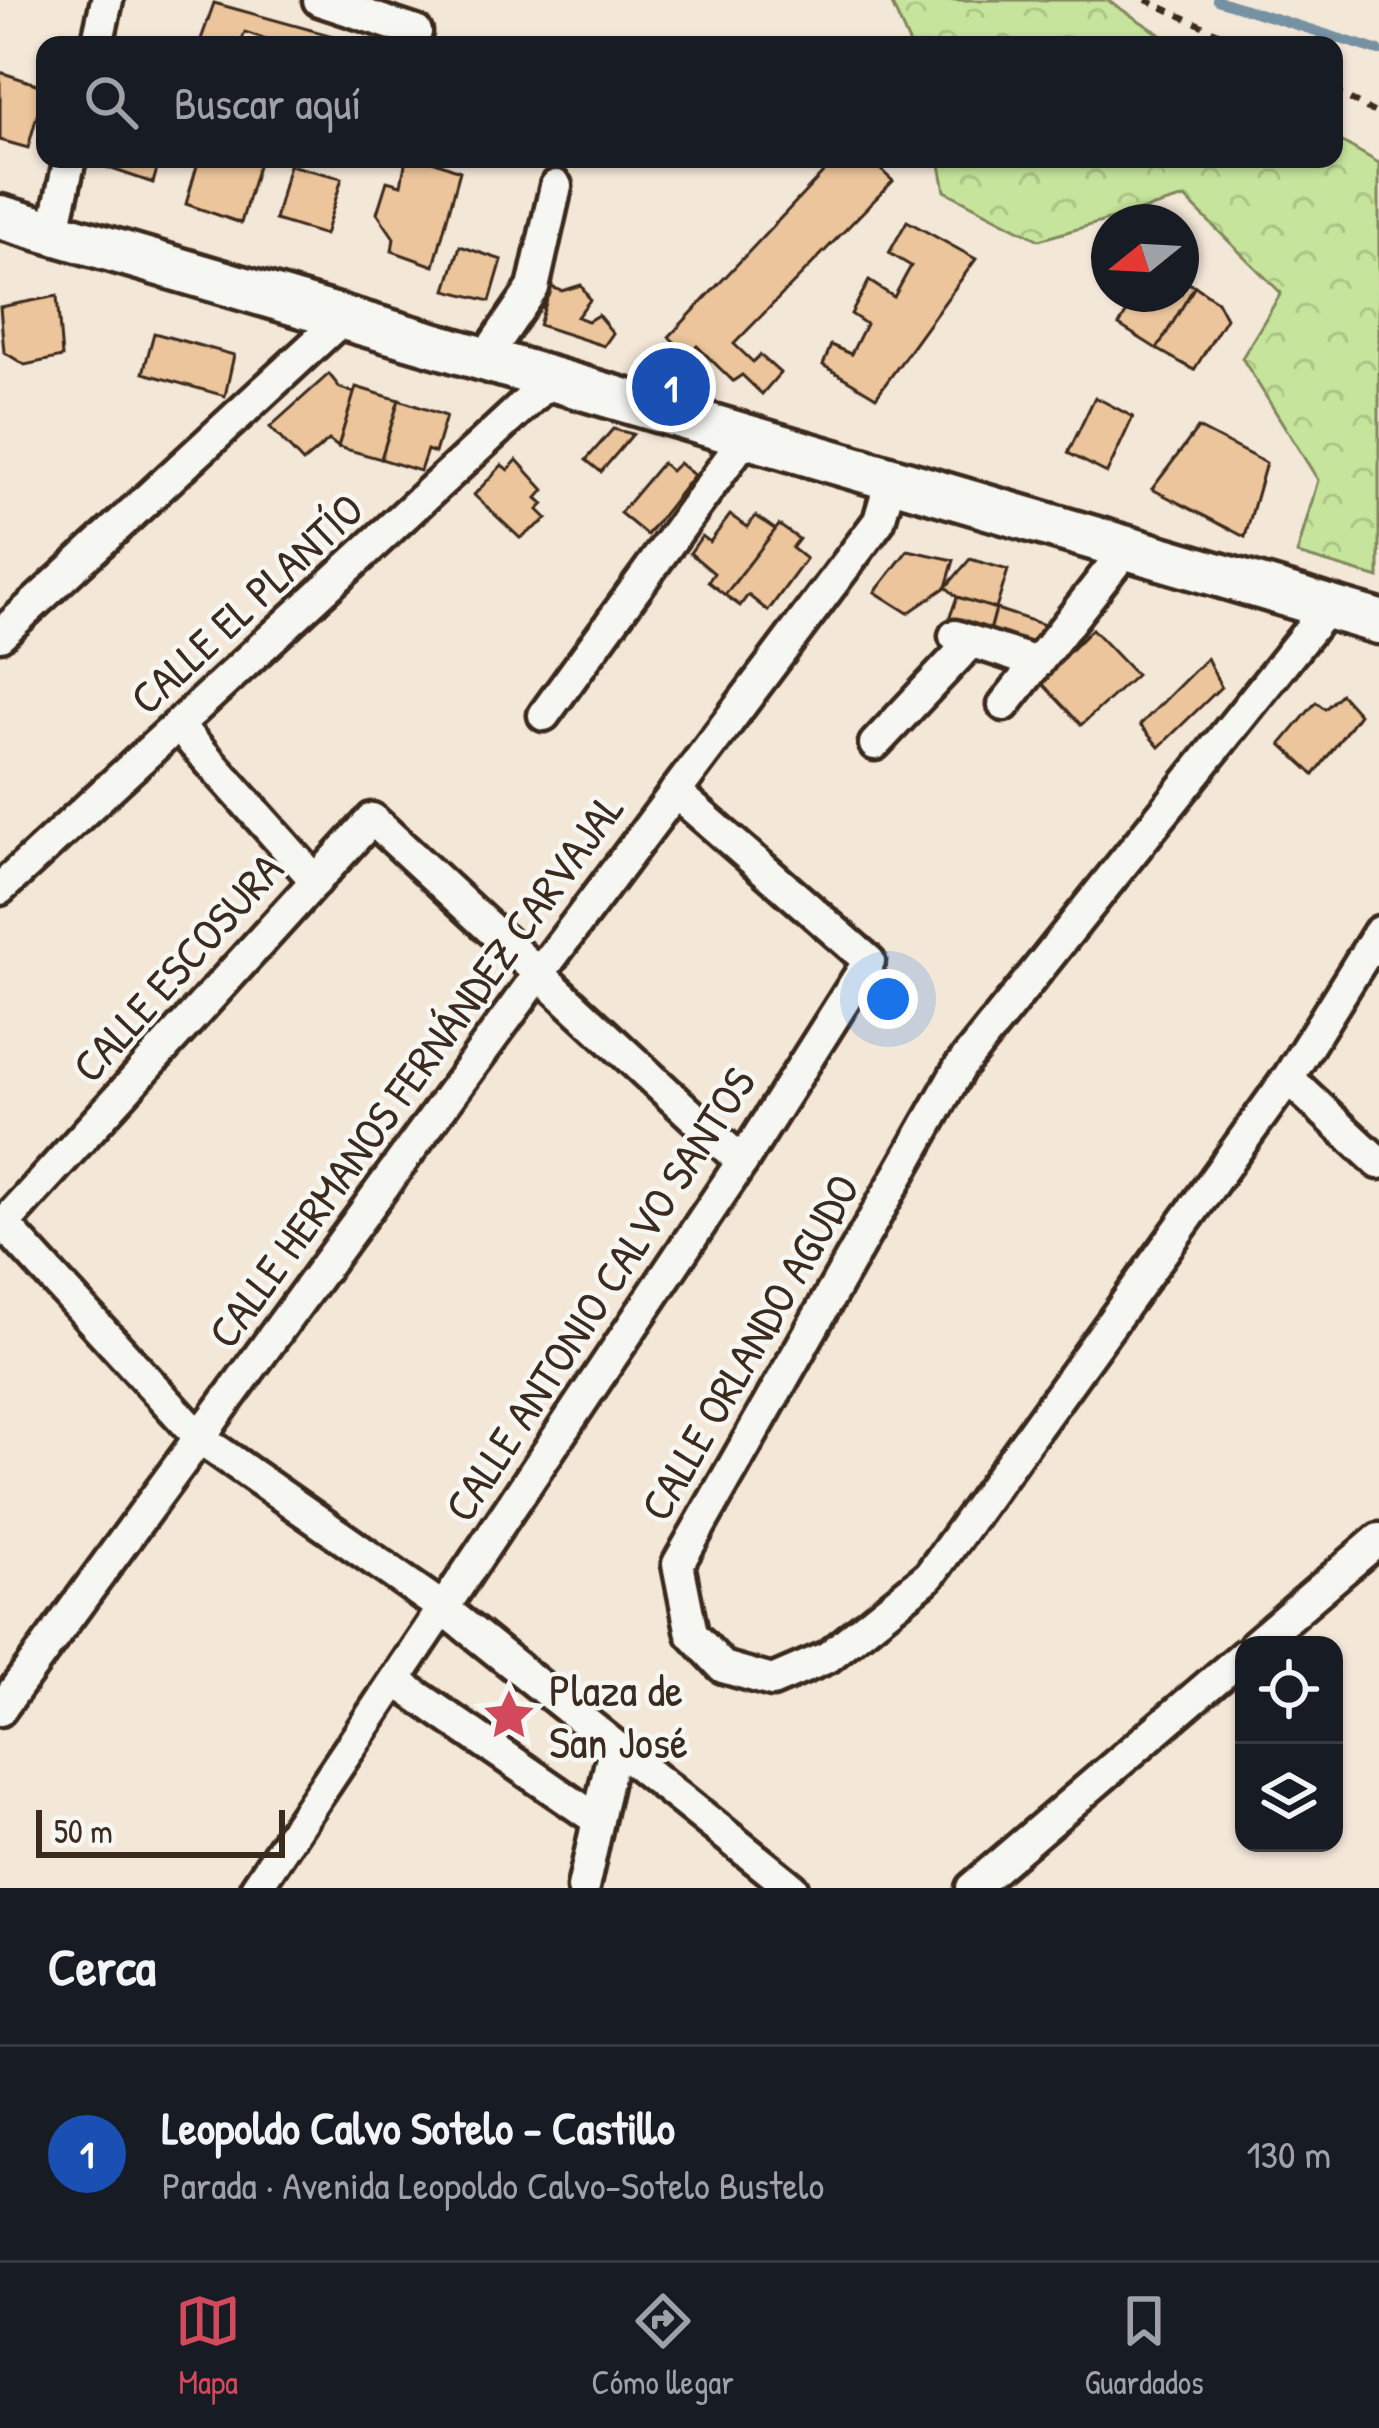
<!DOCTYPE html>
<html lang="es">
<head>
<meta charset="utf-8">
<style>
  :root { --surface:#171b24; --page:#20242c; --text:#f1f3f6; --muted:#9ea1a6; --line:#363941; --accent:#d1495b }
  body { margin:0; font-family:"Patrick Hand",sans-serif; background:var(--page); color:var(--text) }
  .controls { position:absolute; right:36px; bottom:36px; display:grid; overflow:hidden; border-radius:24px; box-shadow:0 3px 9px #0004 }
  .controls button { width:108px; height:108px; display:grid; place-items:center; padding:0; border:0; border-bottom:3px solid var(--line); background:var(--surface); color:var(--text); font:60px sans-serif }
  .compass { position:absolute; left:1091px; top:204px; width:108px; height:108px; border-radius:50%; background:var(--surface); box-shadow:0 3px 9px #0004; rotate:252deg }
  .scale { position:absolute; left:36px; bottom:30px; width:249px; box-sizing:border-box; padding-left:12px; border:6px solid #3b2a1e; border-top:0; font-size:33px; line-height:42px; white-space:nowrap; color:#3b2a1e; -webkit-text-stroke:9px #f6f6f2; paint-order:stroke }
  .you { position:absolute; left:888px; top:999px; width:42px; height:42px; margin:-30px; border:9px solid #fff; border-radius:50%; background:#1a73e8; box-shadow:0 0 0 18px #1a73e833 }
  .badge { display:grid; place-items:center; width:78px; height:78px; border-radius:50%; background:var(--accent); color:#fff; font-size:39px; font-weight:700 }
  .pin { position:absolute; translate:-50% -50%; border:6px solid #fff; box-shadow:0 3px 12px #0006 }
  .list { margin:0; padding:0; list-style:none }
  h2 { display:flex; justify-content:space-between; align-items:center; height:156px; margin:0; padding:0 48px; font-size:51px }
  h2 small { font-size:39px; font-weight:400; color:var(--muted) }
  .list li { display:grid; grid-template-columns:78px 1fr auto; gap:36px; align-items:center; box-sizing:border-box; height:216px; padding:0 48px; border-top:3px solid var(--line) }
  .list b { display:block; font-size:45px; white-space:nowrap }
  .list p { margin:0; font-size:39px; white-space:nowrap; color:var(--muted) }
  .list em { font-size:39px; font-style:normal; color:var(--muted) }
  .icon { flex:none; width:66px; height:66px; fill:none; stroke:currentColor; stroke-width:2; stroke-linecap:round; stroke-linejoin:round }
  .map { position:relative; flex:none; width:1379px; height:1888px; overflow:hidden }
  .search { position:absolute; background:var(--surface); box-shadow:0 3px 9px #0004; left:36px; right:36px; top:36px; height:132px; display:flex; align-items:center; gap:30px; box-sizing:border-box; padding:0 42px; border-radius:24px; color:var(--muted); font-size:45px }
  .sheet { height:372px; background:var(--surface) }
  nav { display:flex; justify-content:space-around; align-items:center; box-sizing:border-box; height:168px; border-top:3px solid var(--line); background:var(--surface); font-size:33px; color:var(--muted) }
  nav a { display:grid; justify-items:center; gap:6px }
  nav .on { color:var(--accent) }
  .map>svg:first-child { display:block }
  .park { fill:url(#park-crowns); stroke:#80875d; stroke-width:3 }
  .lines { fill:none; stroke-linecap:round; stroke-linejoin:round }
  .stream { stroke:#7491a2; stroke-width:10 }
  .building { fill:#ecc59c; stroke:#3b2a1e; stroke-width:3 }
  .minor-casing { stroke:#3b2a1e; stroke-width:39 }
  .secondary-casing { stroke:#3b2a1e; stroke-width:51 }
  .path { stroke:#3b2a1e; stroke-width:6; stroke-dasharray:9 9; stroke-linecap:butt }
  .minor { stroke:#f6f6f2; stroke-width:30 }
  .secondary { stroke:#f6f6f2; stroke-width:42 }
  .labels { text-anchor:middle; dominant-baseline:central; stroke-width:9; stroke-linejoin:round; paint-order:stroke }
  .street-label { font-size:45px; fill:#3b2a1e; stroke:#f6f6f2 }
  .poi-label { font-size:45px; fill:#3b2a1e; stroke:#f6f6f2; text-anchor:start }
</style>
</head>
<body>
<div class="map">
<svg width="1379" height="1888" viewBox="0 0 1379 1888">
  <defs>
    <pattern id="park-crowns" width="20" height="18" patternUnits="userSpaceOnUse" patternTransform="scale(3)"><rect width="20" height="18" fill="#c6e49c"/><path d="M2 6a3 3 0 1 1 6 0M12 15a3 3 0 1 1 6 0" fill="none" stroke="#abc486"/></pattern>
  </defs>
  <rect width="100%" height="100%" fill="#f3e7d8"/>
  <filter id="ink" filterUnits="userSpaceOnUse"><feTurbulence type="fractalNoise" baseFrequency=".00833" numOctaves="2"/><feDisplacementMap in="SourceGraphic" scale="24" xChannelSelector="R" yChannelSelector="G"/><feConvolveMatrix kernelMatrix="1 2 1 2 8 2 1 2 1" color-interpolation-filters="sRGB"/></filter>
  <g filter="url(#ink)">
    <g class="park">
      <path d="M890,0H1107L1177,45H910Z"/>
      <path d="M1334,137L1379,163V578L1297,554L1318,480L1242,358L1281,293L1185,198L1039,240L945,191L939,159H1334Z"/>
    </g>
    <g class="lines">
      <path class="stream" d="M1217,0L1379,51"/>
    </g>
    <g class="building">
      <path d="M214,3L333,36L330,45H285L245,32L240,45H199Z"/>
      <path d="M0,72L45,87L28,148L0,140Z"/>
      <path d="M108,159H160L153,183L106,167Z"/>
      <path d="M199,159H260L241,223L186,204Z"/>
      <path d="M406,159H427L460,171L434,266L392,251L394,238L377,213L387,181L401,185Z"/>
      <path d="M836,159H869L893,181L734,344L753,362L760,355L780,373L762,394L742,375L733,381L697,346L688,354L669,337Z"/>
      <path d="M289,165L342,178L325,235L275,220Z"/>
      <path d="M907,221L976,259L876,397L823,365L831,345L851,354L866,324L851,314L869,281L894,297L911,266L889,253Z"/>
      <path d="M460,246L502,260L490,301L446,290Z"/>
      <path d="M1181,280L1195,286L1157,349L1119,325L1138,294H1181Z"/>
      <path d="M581,285L590,300L577,317L588,321L598,315L613,333L604,346L539,325L551,287L562,291Z"/>
      <path d="M1195,286L1217,301L1226,318L1194,370L1157,349Z"/>
      <path d="M57,296L62,357L25,365L4,352L0,307Z"/>
      <path d="M154,333L234,355L225,396L143,373Z"/>
      <path d="M329,374L340,388L355,393L338,447L329,440L303,462L270,427Z"/>
      <path d="M356,387L399,400L381,459L338,447Z"/>
      <path d="M1095,397L1133,417L1107,473L1068,453Z"/>
      <path d="M399,400L446,416L435,453L427,450L420,471L381,459Z"/>
      <path d="M1198,428L1266,463L1245,537L1152,489Z"/>
      <path d="M613,429L633,434L601,472L586,460Z"/>
      <path d="M517,460L544,490L537,498L544,504L538,510L547,519L520,538L474,495L502,465L508,470Z"/>
      <path d="M662,463L671,471L679,463L694,475L647,535L620,513Z"/>
      <path d="M730,515L747,527L756,516L776,530L725,595L708,582L714,573L690,553L702,536L710,542Z"/>
      <path d="M779,525L799,539L792,548L806,559L768,611L748,595L740,606L725,595Z"/>
      <path d="M908,550L954,560L946,587L908,613L875,592Z"/>
      <path d="M970,559L1008,570L996,609L957,597L946,587Z"/>
      <path d="M957,597L996,609L988,639L947,625Z"/>
      <path d="M996,609L1045,625L1026,649L988,639Z"/>
      <path d="M1092,629L1136,675L1081,725L1040,681Z"/>
      <path d="M1207,658L1221,687L1159,747L1140,725Z"/>
      <path d="M1341,694L1359,714L1314,775L1281,744L1316,702L1325,709Z"/>
    </g>
    <g class="lines">
      <g class="minor-casing">
        <g id="minor">
          <path d="M319,0L416,32"/>
          <path d="M97,45L107,0"/>
          <path d="M53,233L70,159"/>
          <path d="M483,361L533,288L556,186"/>
          <path d="M1328,607L960,1067L678,1564L692,1634L723,1667L772,1681L828,1657L929,1576L1288,1078L1379,932"/>
          <path d="M0,635L341,320"/>
          <path d="M955,636L1037,663"/>
          <path d="M1004,705L1127,548"/>
          <path d="M544,715L748,434"/>
          <path d="M179,727L316,881"/>
          <path d="M875,744L971,642"/>
          <path d="M0,889L551,380"/>
          <path d="M1288,1078L1379,1163"/>
          <path d="M0,1220L201,1439L444,1609L792,1888"/>
          <path d="M0,1228L372,819L742,1162"/>
          <path d="M1255,1645L1379,1539"/>
          <path d="M397,1682L596,1819"/>
          <path d="M0,1710L541,971L879,521L891,479"/>
          <path d="M256,1888L742,1162L869,961L675,792"/>
          <path d="M583,1888L614,1748"/>
          <path d="M972,1888L1244,1655"/>
        </g>
      </g>
      <g class="secondary-casing">
        <path id="secondary" d="M0,217L1379,622"/>
      </g>
      <g class="path">
        <path d="M1146,0L1244,45"/>
        <path d="M1334,91L1379,115"/>
      </g>
      <use href="#minor" class="minor"/>
      <use href="#secondary" class="secondary"/>
    </g>
  </g>
  <defs>
    <g id="sight-bare" transform="scale(4.14)"><path d="M0-6L1.8-2.2L6-1.7L2.9 1.2L3.7 5.4L0 3.3L-3.7 5.4L-2.9 1.2L-6-1.7L-1.8-2.2Z" fill="#d1495b" stroke="#f6f6f2" stroke-width="2.5" paint-order="stroke"/></g>
  </defs>
  <g fill-rule="evenodd">
    <use href="#sight-bare" x="509" y="1715"/>
  </g>
  <g class="labels">
    <g class="street-label">
      <text transform="translate(246 603) rotate(-43)">CALLE EL PLANTÍO</text>
      <text transform="translate(177 967) rotate(-48)">CALLE ESCOSURA</text>
      <text transform="translate(415 1070) rotate(-54)">CALLE HERMANOS FERNÁNDEZ CARVAJAL</text>
      <text transform="translate(599 1294) rotate(-57)">CALLE ANTONIO CALVO SANTOS</text>
      <text transform="translate(749 1347) rotate(-60)">CALLE ORLANDO AGUDO</text>
    </g>
    <g class="poi-label">
      <text x="549" y="1689">Plaza de<tspan x="549" dy="52">San José</tspan></text>
    </g>
  </g>
</svg>
<div class="controls">
<button><svg class="icon" aria-label="locate" viewBox="0 0 24 24"><circle cx="12" cy="12" r="6"/><path d="M12 2v4M12 18v4M2 12h4M18 12h4"/></svg></button>
<button><svg class="icon" aria-label="layers" viewBox="0 0 24 24"><path d="M12 4l9 5-9 5-9-5zM3 14l9 5 9-5"/></svg></button>
</div>
<svg class="compass" viewBox="-18 -18 36 36"><path d="M0-13l5 13h-10z" fill="#e53935"/><path d="M0 13l5-13h-10z" fill="#9ea1a6"/></svg>
<div class="scale">50 m</div>
<div class="you"></div>
<div class="pin badge" style="left:671px;top:387px;background:#1a4fb4">1</div>
<div class="search"><svg class="icon" aria-label="search" viewBox="0 0 24 24"><circle cx="10" cy="10" r="6"/><path d="M15 15l6 6"/></svg>Buscar aquí</div>
</div>
<section class="sheet">
<h2>Cerca<small></small></h2>
<ul class="list">
<li><span class="badge" style="background:#1a4fb4">1</span><div><b>Leopoldo Calvo Sotelo - Castillo</b><p>Parada · Avenida Leopoldo Calvo-Sotelo Bustelo</p></div><em>130 m</em></li>
</ul>
</section>
<nav>
<a class="on"><svg class="icon" aria-label="map" viewBox="0 0 24 24"><path d="M3 6l6-2 6 2 6-2v14l-6 2-6-2-6 2zM9 4v14M15 6v14"/></svg>Mapa</a>
<a><svg class="icon" aria-label="directions" viewBox="0 0 24 24"><path d="M12 3l9 9-9 9-9-9zM9 14v-3h6M13 9l2 2-2 2"/></svg>Cómo llegar</a>
<a><svg class="icon" aria-label="saved" viewBox="0 0 24 24"><path d="M7 4h10v16l-5-4-5 4z"/></svg>Guardados</a>
</nav>
</body>
</html>
